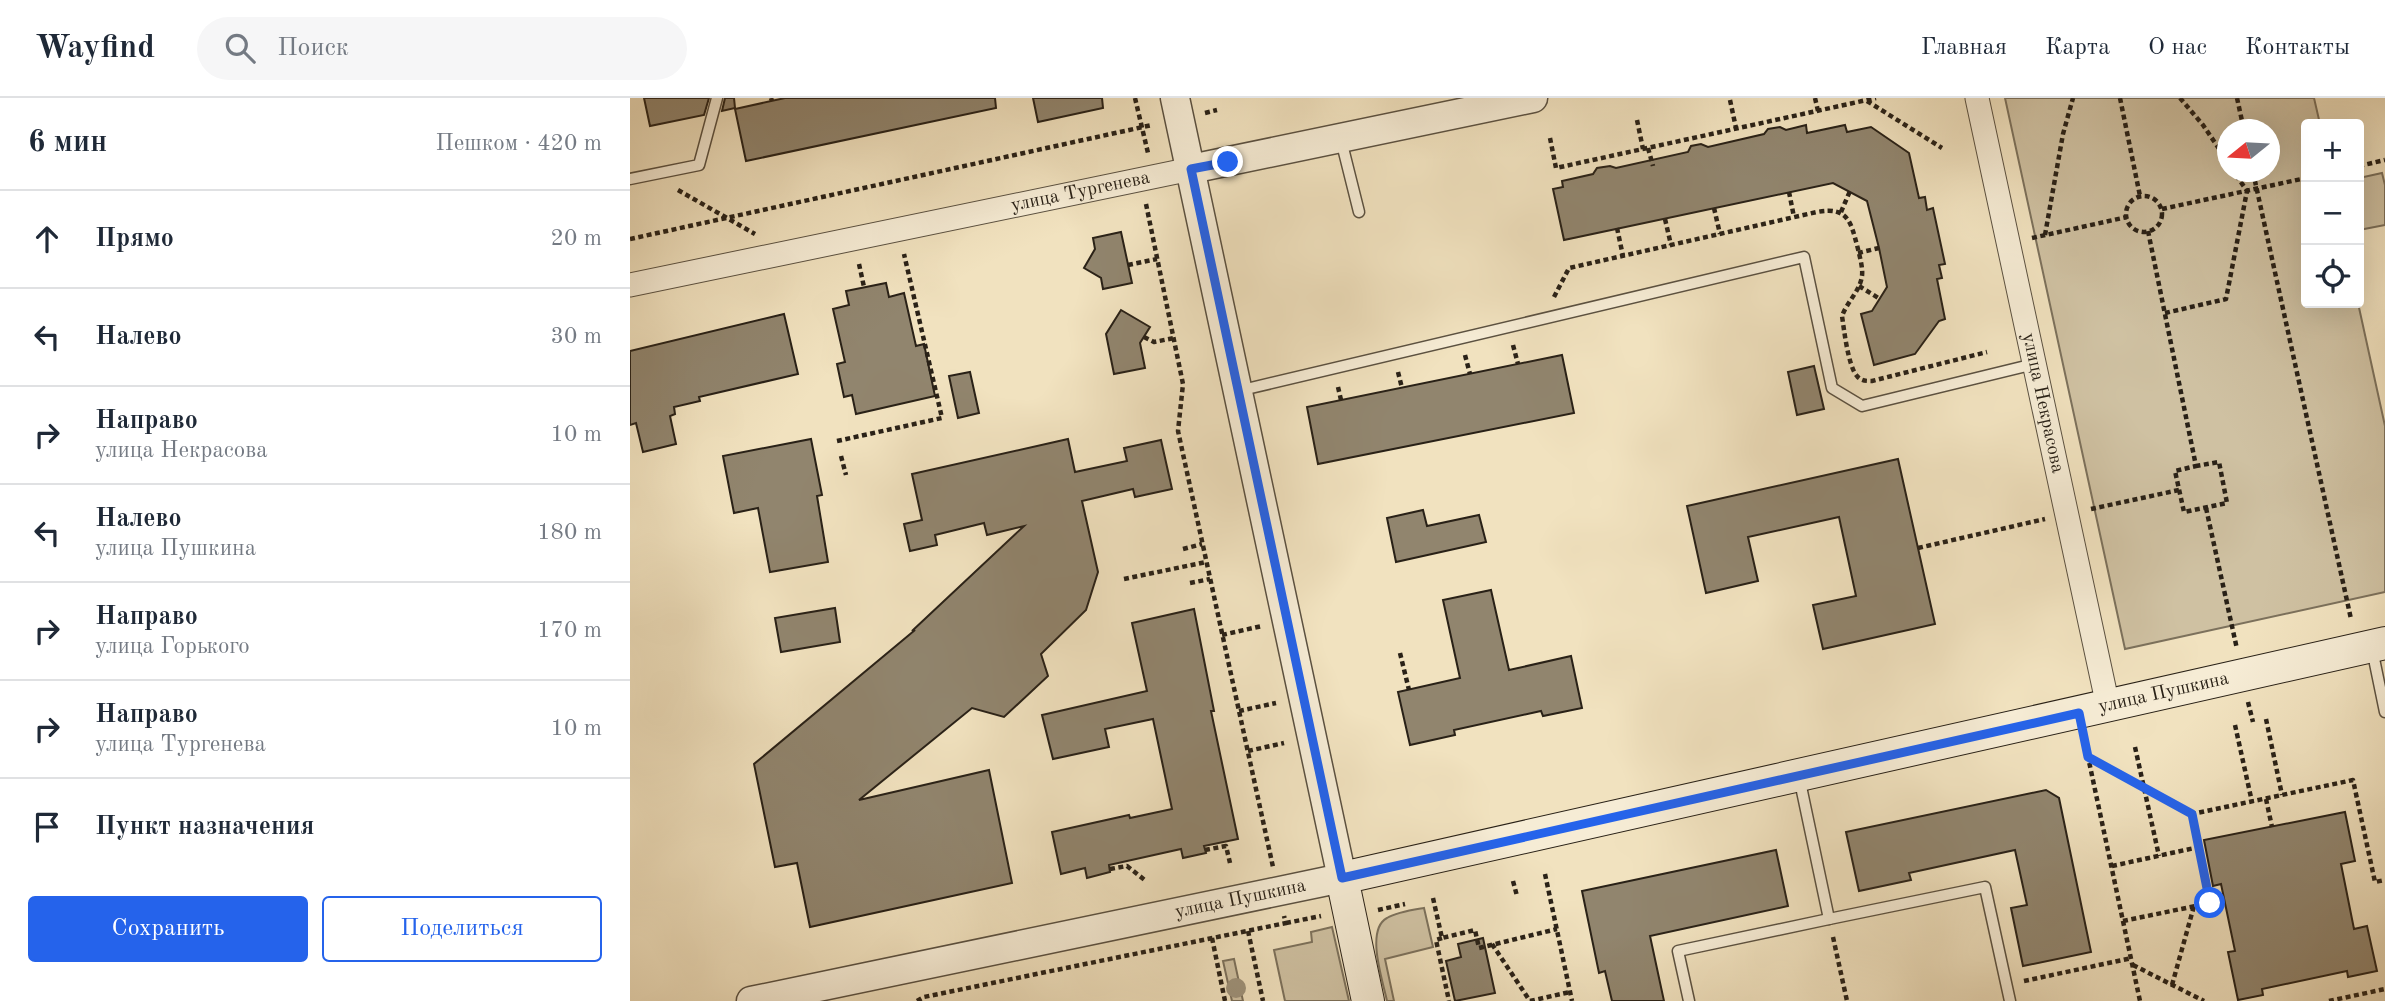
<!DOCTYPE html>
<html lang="ru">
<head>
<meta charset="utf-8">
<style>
  :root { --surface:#fff; --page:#f6f6f7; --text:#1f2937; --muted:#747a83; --line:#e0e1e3; --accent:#2563eb }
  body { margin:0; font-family:"Old Standard TT",serif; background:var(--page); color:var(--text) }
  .controls { position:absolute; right:21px; top:21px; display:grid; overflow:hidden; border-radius:7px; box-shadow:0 7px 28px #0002 }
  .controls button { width:63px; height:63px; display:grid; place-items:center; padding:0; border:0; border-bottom:2px solid var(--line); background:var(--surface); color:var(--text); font:35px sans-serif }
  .compass { position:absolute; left:1587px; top:21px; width:63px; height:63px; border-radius:50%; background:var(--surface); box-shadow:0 7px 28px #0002; rotate:252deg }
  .stop { position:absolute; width:21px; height:21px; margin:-16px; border:5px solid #2563eb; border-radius:50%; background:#fff }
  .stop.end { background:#2563eb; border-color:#fff; box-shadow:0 2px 7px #0008 }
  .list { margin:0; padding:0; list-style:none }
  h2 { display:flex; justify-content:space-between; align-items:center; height:91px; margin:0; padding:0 28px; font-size:30px }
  h2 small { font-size:23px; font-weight:400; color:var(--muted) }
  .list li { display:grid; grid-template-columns:46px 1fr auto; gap:21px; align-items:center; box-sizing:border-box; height:98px; padding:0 28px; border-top:2px solid var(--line) }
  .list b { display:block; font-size:26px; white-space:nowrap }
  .list p { margin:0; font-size:23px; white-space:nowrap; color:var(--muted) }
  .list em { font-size:23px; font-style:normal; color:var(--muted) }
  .actions { display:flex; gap:14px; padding:21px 28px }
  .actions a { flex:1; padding:16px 0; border:2px solid var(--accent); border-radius:7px; text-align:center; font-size:24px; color:var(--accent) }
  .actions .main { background:var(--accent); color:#fff }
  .icon { flex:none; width:38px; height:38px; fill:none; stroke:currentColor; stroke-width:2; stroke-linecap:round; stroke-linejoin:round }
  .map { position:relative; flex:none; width:1755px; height:903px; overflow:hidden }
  header { display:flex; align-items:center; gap:42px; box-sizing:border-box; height:98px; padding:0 35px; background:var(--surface); border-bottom:2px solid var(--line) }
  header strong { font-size:33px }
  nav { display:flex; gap:38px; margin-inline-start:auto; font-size:24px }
  .search { width:490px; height:63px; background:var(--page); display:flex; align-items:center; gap:18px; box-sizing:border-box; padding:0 24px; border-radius:38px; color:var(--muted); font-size:26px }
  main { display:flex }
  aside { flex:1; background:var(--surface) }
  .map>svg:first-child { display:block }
  .green { fill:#cfc1a2; stroke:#7c715c; stroke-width:2; fill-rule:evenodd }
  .building { fill:#91856e; stroke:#292117; stroke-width:2 }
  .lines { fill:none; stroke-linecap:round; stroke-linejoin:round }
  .service-casing { stroke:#5b5141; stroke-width:13 }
  .minor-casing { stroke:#5b5141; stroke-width:25 }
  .tertiary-casing { stroke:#5b5141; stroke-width:31 }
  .secondary-casing { stroke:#292117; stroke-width:34 }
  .path { stroke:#292117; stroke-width:4.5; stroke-dasharray:5 3.5; stroke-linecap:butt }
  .service { stroke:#f6ecd5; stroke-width:10 }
  .minor { stroke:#f6ecd5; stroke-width:23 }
  .tertiary { stroke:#f6ecd5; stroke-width:28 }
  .secondary { stroke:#f6ecd5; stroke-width:32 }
  .tree { fill:#9e927a }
  .route { stroke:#2563eb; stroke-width:9 }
  .labels { text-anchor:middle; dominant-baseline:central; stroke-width:5; stroke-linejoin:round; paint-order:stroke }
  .street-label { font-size:19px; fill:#292117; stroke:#f6ecd5 }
</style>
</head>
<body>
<header>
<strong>Wayfind</strong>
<div class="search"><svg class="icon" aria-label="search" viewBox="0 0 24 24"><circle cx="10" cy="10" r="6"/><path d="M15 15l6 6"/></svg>Поиск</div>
<nav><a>Главная</a><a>Карта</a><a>О нас</a><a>Контакты</a></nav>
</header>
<main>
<aside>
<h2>6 мин<small>Пешком · 420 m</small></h2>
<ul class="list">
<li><svg class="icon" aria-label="ahead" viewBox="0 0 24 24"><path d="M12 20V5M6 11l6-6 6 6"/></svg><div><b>Прямо</b></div><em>20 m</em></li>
<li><svg class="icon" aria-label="left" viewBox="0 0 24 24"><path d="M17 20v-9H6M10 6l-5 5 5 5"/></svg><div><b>Налево</b></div><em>30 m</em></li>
<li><svg class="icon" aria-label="right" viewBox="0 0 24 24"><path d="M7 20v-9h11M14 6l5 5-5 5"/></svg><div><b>Направо</b><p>улица Некрасова</p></div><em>10 m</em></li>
<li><svg class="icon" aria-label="left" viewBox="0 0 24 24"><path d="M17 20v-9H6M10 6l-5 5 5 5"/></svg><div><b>Налево</b><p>улица Пушкина</p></div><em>180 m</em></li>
<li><svg class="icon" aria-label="right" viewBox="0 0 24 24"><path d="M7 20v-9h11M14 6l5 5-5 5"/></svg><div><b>Направо</b><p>улица Горького</p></div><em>170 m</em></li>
<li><svg class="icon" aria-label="right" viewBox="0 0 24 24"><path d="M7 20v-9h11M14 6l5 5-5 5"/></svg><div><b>Направо</b><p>улица Тургенева</p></div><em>10 m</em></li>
<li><svg class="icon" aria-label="arrive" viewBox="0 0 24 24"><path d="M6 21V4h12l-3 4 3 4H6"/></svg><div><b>Пункт назначения</b></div></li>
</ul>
<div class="actions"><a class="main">Сохранить</a><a>Поделиться</a></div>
</aside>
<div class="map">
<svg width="1755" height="903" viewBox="0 0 1755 903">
  <rect width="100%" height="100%" fill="#f1e2bf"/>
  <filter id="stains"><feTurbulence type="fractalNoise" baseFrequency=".00286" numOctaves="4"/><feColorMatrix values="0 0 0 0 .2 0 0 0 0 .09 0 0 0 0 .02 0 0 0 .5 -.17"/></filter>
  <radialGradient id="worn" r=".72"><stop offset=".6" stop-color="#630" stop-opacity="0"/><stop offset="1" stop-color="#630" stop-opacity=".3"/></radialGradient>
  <g class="green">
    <path d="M1375,0H1684L1690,26H1676V205H1728L1755,328V494L1495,551ZM1598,32H1640V74H1598Z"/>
    <path d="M1752,75L1755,87V127L1729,132V80Z"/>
    <path d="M794,810L803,849L755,861L764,903H757C753,883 735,832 757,820C767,814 782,812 794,810Z"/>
    <path d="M702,829L719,903H655L644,852L682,844L681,834Z"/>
    <path d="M604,861L613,903H602L593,863Z"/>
  </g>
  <g class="building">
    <path d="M14,0H79L74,17L20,28Z"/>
    <path d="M95,0H104L105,10L92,13Z"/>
    <path d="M155,0H365L366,10L116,63L105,11Z"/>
    <path d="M403,0H472L473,10L408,24Z"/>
    <path d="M1176,27L1177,35L1215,27L1217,34L1241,29L1279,55L1289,100L1295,99L1297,112L1303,110L1315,166L1309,167L1312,180L1307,181L1315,221L1309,223L1285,256L1244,267L1231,216L1242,213L1257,189L1249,150L1237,103L1203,85L934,142L923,91L933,89L932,83L963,76L967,70L980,68L986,70L1058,54L1061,48L1071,46L1078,49L1134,36L1138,31L1150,29L1156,32Z"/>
    <path d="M491,134L502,185L473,191L471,180L454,170L465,151L463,140Z"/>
    <path d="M256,185L259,199L274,195L286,248L294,246L305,298L226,316L222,297L214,299L207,266L215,264L203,211L219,207L216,193Z"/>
    <path d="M491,212L520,229L510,245L515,270L484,276L476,236Z"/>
    <path d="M154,216L168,276L69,299L70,303L44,309L45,316L40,318L46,346L13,354L6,325L0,327V253Z"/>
    <path d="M932,257L944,315L688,366L677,309Z"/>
    <path d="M1184,268L1194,311L1167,317L1158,274Z"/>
    <path d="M340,274L349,315L328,320L319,278Z"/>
    <path d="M181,341L192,397L187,398L198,464L140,474L128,410L104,415L93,358Z"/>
    <path d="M438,341L445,374L497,363L494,350L531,342L542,391L505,399L503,391L452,403L468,474L456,512L411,556L418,578L374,619L342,610L229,702L359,672L382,785L180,829L167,765L145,769L124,666L285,532L282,533L394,428L357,437L354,425L305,437L307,447L280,453L274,426L292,422L282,376Z"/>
    <path d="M1268,361L1305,526L1193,551L1183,507L1226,498L1209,419L1118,439L1128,483L1076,495L1057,408Z"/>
    <path d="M793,412L797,428L849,417L856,444L766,464L757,420Z"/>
    <path d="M861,492L879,572L941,558L952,610L913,618L911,613L824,632L825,637L780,647L768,594L830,580L813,502Z"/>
    <path d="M205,510L210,544L151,554L145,520Z"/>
    <path d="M564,511L584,613H581L608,741L574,748L576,755L553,760L551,751L479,767L480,774L457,780L455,770L431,776L422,734L499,717L500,720L542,711L523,621L475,631L479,649L423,661L412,617L517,593L502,525Z"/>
    <path d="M1416,692L1429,700L1461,854L1393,868L1381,810L1397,807L1385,752L1279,775L1281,782L1229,793L1216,734Z"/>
    <path d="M1715,714L1725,763L1711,766L1724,831L1737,828L1747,873L1718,879L1717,873L1632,891L1633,897L1608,902L1598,854L1605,853L1591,786L1583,788L1574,742Z"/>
    <path d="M1146,752L1158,808L1020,838L1034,903H982L975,873L969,875L952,793Z"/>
    <path d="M853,840L865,895L825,903L816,863L831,859L828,846Z"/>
  </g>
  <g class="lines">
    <g class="service-casing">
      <g id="service">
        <path d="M711,42L729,114"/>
        <path d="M0,81L69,67L87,0"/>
        <path d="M608,293L1174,159L1202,290L1232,308L1404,266"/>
        <path d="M1742,551L1755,614"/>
        <path d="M1169,679L1199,821L1355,789L1380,903"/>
        <path d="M1059,903L1048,853L1199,821"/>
      </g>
    </g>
    <g class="minor-casing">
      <g id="minor">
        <path id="s1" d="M1347,0L1478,608"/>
        <path id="s2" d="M0,187L561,71"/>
      </g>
    </g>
    <g class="tertiary-casing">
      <g id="tertiary">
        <path d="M561,71L903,0"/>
        <path id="s3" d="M121,903L712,780L545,0"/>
      </g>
    </g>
    <g class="secondary-casing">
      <g id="secondary">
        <path id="s4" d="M738,903L712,780L1755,545"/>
      </g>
    </g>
    <g class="path">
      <path d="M141,0L142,3"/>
      <path d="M505,0L518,55"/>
      <path d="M1185,0L1188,13"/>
      <path d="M1490,0L1510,98"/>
      <path d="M1550,0L1573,27L1598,64"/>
      <path d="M1607,0L1614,32"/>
      <path d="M1100,2L1106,30"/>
      <path d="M1237,3L1312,50"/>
      <path d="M575,15L587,12"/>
      <path d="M1007,22L1013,51"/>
      <path d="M920,40L926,70L1246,0"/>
      <path d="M1018,50L1023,68"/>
      <path d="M1729,68L1755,62"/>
      <path d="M1623,74L1721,521"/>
      <path d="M48,92L125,136"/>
      <path d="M1159,94L1164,119"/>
      <circle cx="1514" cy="116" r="18"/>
      <path d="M516,106L553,286L548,333L643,769"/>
      <path d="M1084,110L1090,136"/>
      <path d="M1532,111L1676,80"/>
      <path d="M1211,114L1220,93"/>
      <path d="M1035,121L1041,147"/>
      <path d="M987,130L993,158"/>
      <path d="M1518,133L1566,368L1545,373L1554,414L1597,405L1589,364L1566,368"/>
      <path d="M1415,137L1433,36L1443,0"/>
      <path d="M1402,140L1497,119"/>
      <path d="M0,141L522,27"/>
      <path d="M1228,155L1249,150"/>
      <path d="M229,166L234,189"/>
      <path d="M498,167L527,161"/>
      <path d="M1229,188L1250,201"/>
      <path d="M924,199L939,170L1187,114C1219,108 1221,125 1228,151C1230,160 1233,170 1232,178C1230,193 1217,204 1212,218C1214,231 1218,268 1227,278C1231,283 1236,283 1242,283L1357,254"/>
      <path d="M1535,215L1596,201L1617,93L1604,74"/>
      <path d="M514,239L524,244L544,240"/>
      <path d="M883,247L888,266"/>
      <path d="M835,257L840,276"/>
      <path d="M768,274L772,290"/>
      <path d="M708,289L711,302"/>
      <path d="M207,343L312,320L274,156"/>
      <path d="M211,358L216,377"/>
      <path d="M1576,410L1607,551"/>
      <path d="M1461,411L1549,392"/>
      <path d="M1288,450L1415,421"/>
      <path d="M553,451L572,446"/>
      <path d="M494,481L576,464"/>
      <path d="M560,485L580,481"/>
      <path d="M592,537L632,528"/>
      <path d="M770,555L779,592"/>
      <path d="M1618,604L1623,624"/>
      <path d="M609,613L646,605"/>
      <path d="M1636,621L1652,697"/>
      <path d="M1605,627L1622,704"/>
      <path d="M1454,640L1510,903"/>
      <path d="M1505,649L1529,758"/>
      <path d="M618,653L654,645"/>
      <path d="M1459,659L1562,716"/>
      <path d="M1636,701L1642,729"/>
      <path d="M575,752L596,748L600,765"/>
      <path d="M1482,768L1569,749"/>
      <path d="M480,771L497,768L516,783"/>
      <path d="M915,776L942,903"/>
      <path d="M883,783L887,798"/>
      <path d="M803,800L812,840L845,832L849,850L927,831"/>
      <path d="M748,812L775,806"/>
      <path d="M1493,823L1580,805L1562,716L1723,682L1745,784L1755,782"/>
      <path d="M656,825L691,818"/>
      <path d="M618,833L633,903"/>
      <path d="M1203,839L1217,903"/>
      <path d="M582,840L595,903"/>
      <path d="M812,840L806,842L819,903"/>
      <path d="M862,846L900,903"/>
      <path d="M1503,867L1574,903"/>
      <path d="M1394,883L1502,860"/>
      <path d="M1542,887L1564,808"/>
      <path d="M287,903L294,899L656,825L654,818"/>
      <path d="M900,903L940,894"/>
      <path d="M1699,903L1755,891"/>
    </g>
    <use href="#service" class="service"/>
    <use href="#minor" class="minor"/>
    <use href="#tertiary" class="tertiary"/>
    <use href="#secondary" class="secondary"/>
  </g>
  <circle class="tree" cx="606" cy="890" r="10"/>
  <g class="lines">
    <path class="route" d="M598,64L561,71L712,780L1449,615L1458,659L1562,716L1580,805"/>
  </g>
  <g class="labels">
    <g class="street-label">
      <text stroke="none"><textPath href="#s2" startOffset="460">улица Тургенева</textPath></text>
      <text stroke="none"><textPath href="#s1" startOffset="312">улица Некрасова</textPath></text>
      <text stroke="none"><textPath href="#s4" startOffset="968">улица Пушкина</textPath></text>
      <text stroke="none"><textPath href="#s3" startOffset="500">улица Пушкина</textPath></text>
    </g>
  </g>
  <rect width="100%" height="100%" filter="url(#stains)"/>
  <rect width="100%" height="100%" fill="url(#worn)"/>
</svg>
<div class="controls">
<button>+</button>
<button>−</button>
<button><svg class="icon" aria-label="locate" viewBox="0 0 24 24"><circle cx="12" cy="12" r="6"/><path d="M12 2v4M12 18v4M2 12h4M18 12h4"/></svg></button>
</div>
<svg class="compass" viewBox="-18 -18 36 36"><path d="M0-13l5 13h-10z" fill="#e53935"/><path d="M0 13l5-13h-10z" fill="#747a83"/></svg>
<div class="stop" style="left:1580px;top:805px"></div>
<div class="stop end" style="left:598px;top:64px"></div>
</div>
</main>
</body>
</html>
